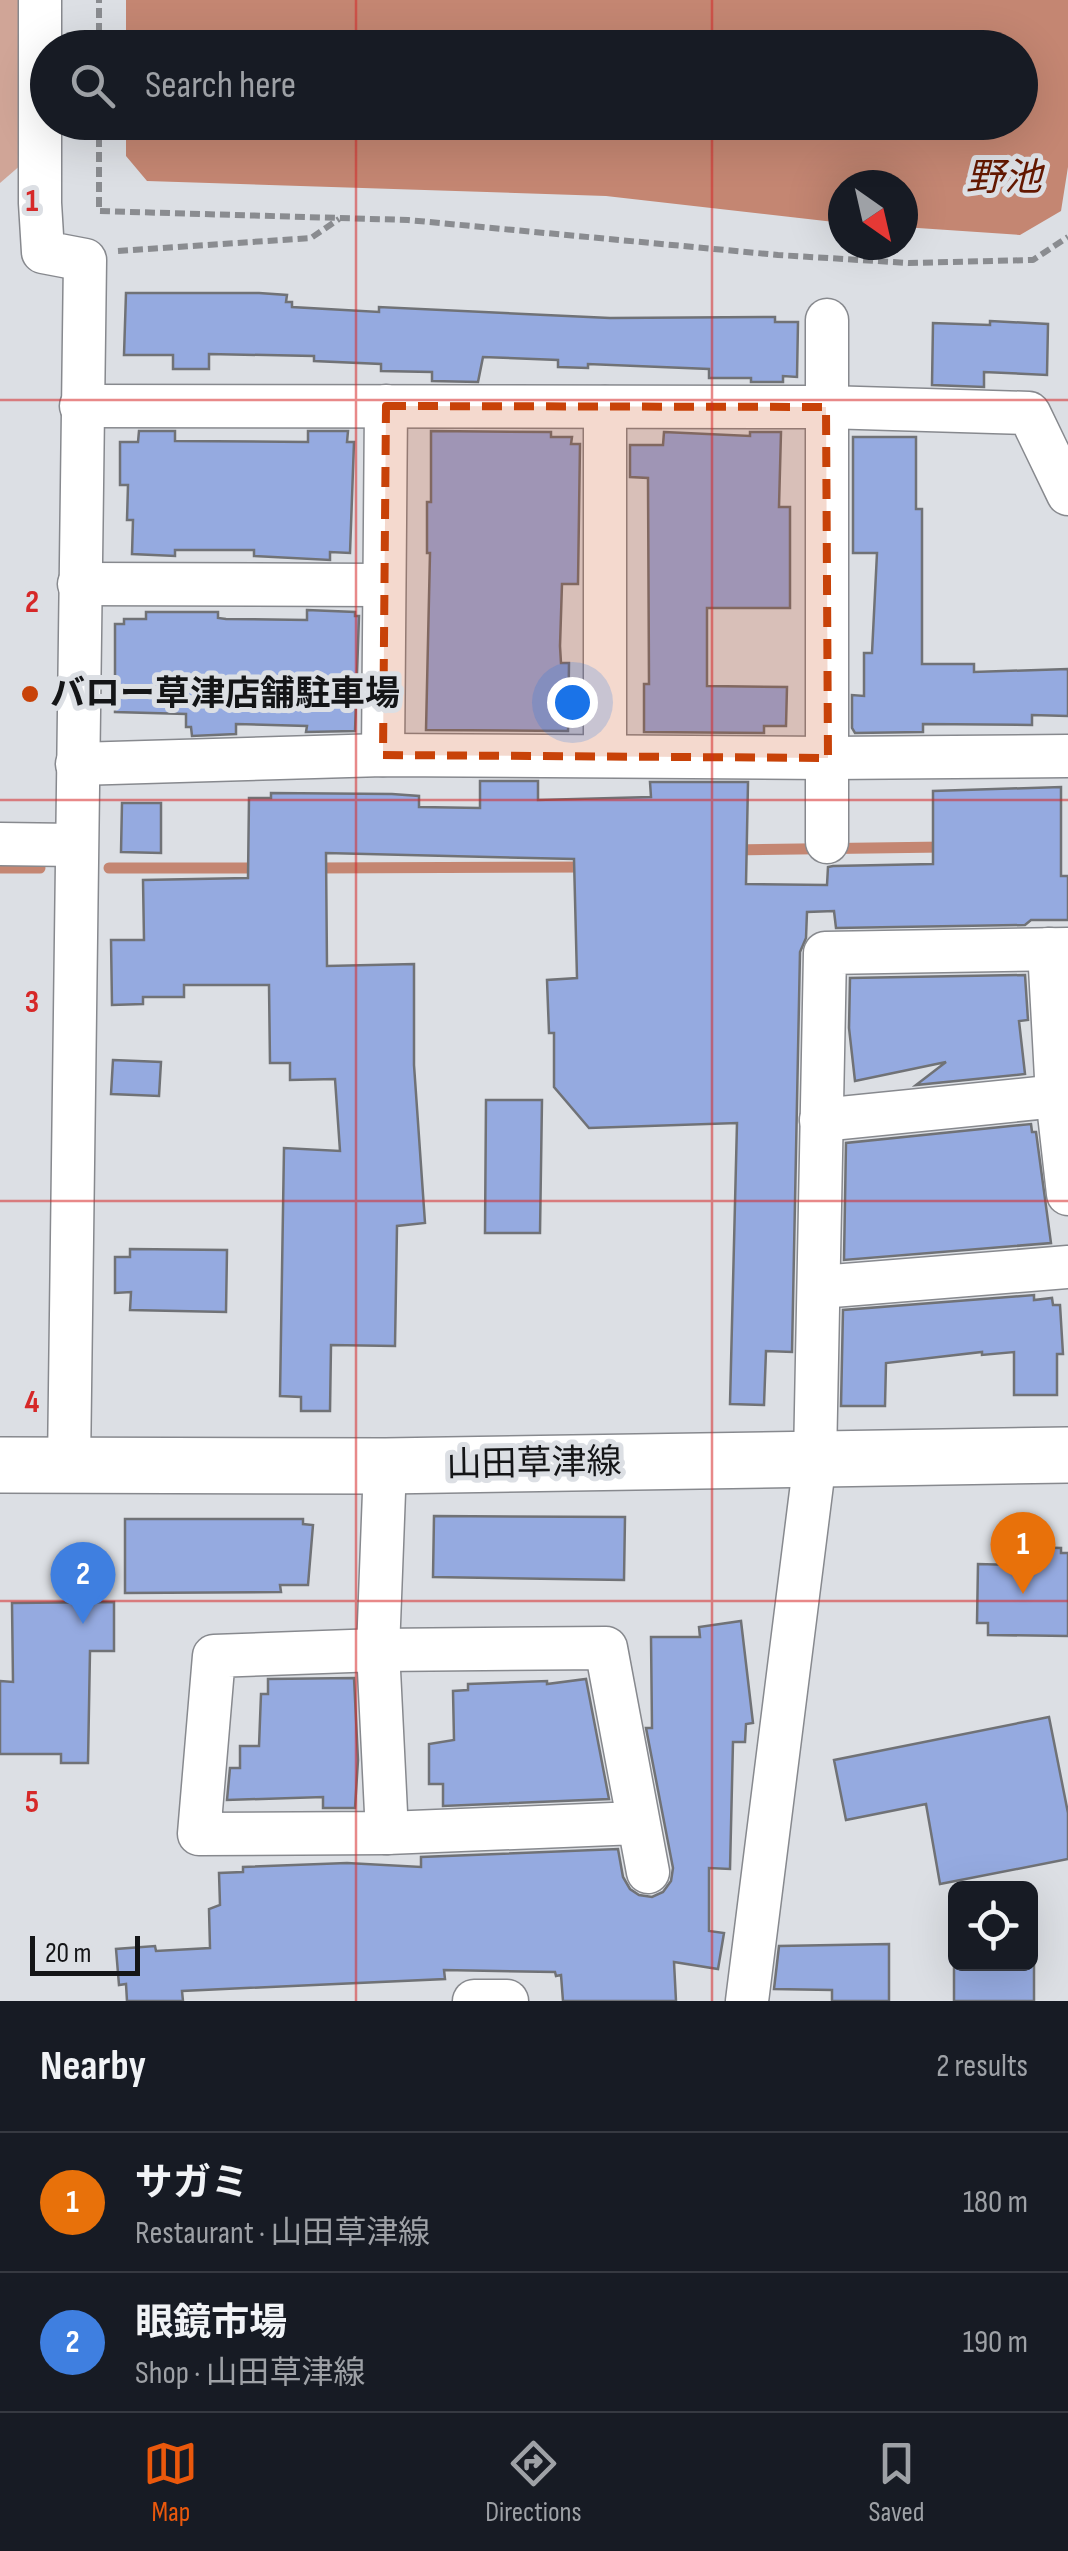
<!DOCTYPE html>
<html lang="en">
<head>
<meta charset="utf-8">
<style>
  :root { --surface:#171b24; --page:#242831; --text:#f1f3f6; --muted:#9ea1a6; --line:#363941; --accent:#ea580c }
  body { margin:0; font-family:"Sofia Sans Condensed","Noto Sans JP",sans-serif; background:var(--page); color:var(--text) }
  .controls { position:absolute; right:30px; bottom:30px; display:grid; overflow:hidden; border-radius:15px; box-shadow:0 10px 40px #0002 }
  .controls button { width:90px; height:90px; display:grid; place-items:center; padding:0; border:0; border-bottom:2px solid var(--line); background:var(--surface); color:var(--text); font:50px sans-serif }
  .compass { position:absolute; left:828px; top:170px; width:90px; height:90px; border-radius:50%; background:var(--surface); box-shadow:0 10px 40px #0002; rotate:146deg }
  .scale { position:absolute; left:30px; bottom:25px; width:110px; box-sizing:border-box; padding-left:10px; border:5px solid #141517; border-top:0; font-size:28px; line-height:35px; white-space:nowrap; color:#141517; -webkit-text-stroke:8px #dcdfe4; paint-order:stroke }
  .you { position:absolute; left:572px; top:702px; width:35px; height:35px; margin:-25px; border:8px solid #fff; border-radius:50%; background:#1a73e8; box-shadow:0 0 0 15px #1a73e833 }
  .badge { display:grid; place-items:center; width:65px; height:65px; border-radius:50%; background:var(--accent); color:#fff; font-size:32px; font-weight:700 }
  .pin { position:absolute; translate:-50% -82px; filter:drop-shadow(0 2px 5px #0008) }
  .pin::after { content:''; position:absolute; top:52px; width:35px; height:30px; background:inherit; clip-path:polygon(0 0,100% 0,50% 100%) }
  .list { margin:0; padding:0; list-style:none }
  h2 { display:flex; justify-content:space-between; align-items:center; height:130px; margin:0; padding:0 40px; font-size:42px }
  h2 small { font-size:32px; font-weight:400; color:var(--muted) }
  .list li { display:grid; grid-template-columns:65px 1fr auto; gap:30px; align-items:center; box-sizing:border-box; height:140px; padding:0 40px; border-top:2px solid var(--line) }
  .list b { display:block; font-size:38px; white-space:nowrap }
  .list p { margin:0; font-size:32px; white-space:nowrap; color:var(--muted) }
  .list em { font-size:32px; font-style:normal; color:var(--muted) }
  .icon { flex:none; width:55px; height:55px; fill:none; stroke:currentColor; stroke-width:2; stroke-linecap:round; stroke-linejoin:round }
  .map { position:relative; flex:none; width:1068px; height:2001px; overflow:hidden }
  .search { position:absolute; background:var(--surface); box-shadow:0 10px 40px #0002; left:30px; right:30px; top:30px; height:110px; display:flex; align-items:center; gap:25px; box-sizing:border-box; padding:0 35px; border-radius:55px; color:var(--muted); font-size:38px }
  .sheet { height:410px; background:var(--surface) }
  nav { display:flex; justify-content:space-around; align-items:center; box-sizing:border-box; height:140px; border-top:2px solid var(--line); background:var(--surface); font-size:28px; color:var(--muted) }
  nav a { display:grid; justify-items:center; gap:5px }
  nav .on { color:var(--accent) }
  .map>svg:first-child { display:block }
  .green { fill:#d0a597 }
  .water { fill:#c48672 }
  .lines { fill:none; stroke-linecap:round; stroke-linejoin:round }
  .stream { stroke:#c48672; stroke-width:11 }
  .building { fill:#95aae0; stroke:#707276; stroke-width:2.5 }
  .minor-casing { stroke:#87898e; stroke-width:45 }
  .major-casing { stroke:#87898e; stroke-width:58 }
  .path { stroke:#8a8c90; stroke-width:6; stroke-dasharray:10 5; stroke-linecap:butt }
  .minor { stroke:#fff; stroke-width:42 }
  .major { stroke:#fff; stroke-width:55 }
  .marked { fill:#c84208; fill-opacity:0.2; stroke:#c84208; stroke-width:8; stroke-dasharray:20 12; stroke-linejoin:round }
  .grid { fill:none; stroke:#d62828; stroke-width:2.5; stroke-opacity:0.55 }
  .poi-dot { fill:#c84208; stroke:#dcdfe4; stroke-width:4 }
  .labels { text-anchor:middle; dominant-baseline:central; stroke-width:10; stroke-linejoin:round; paint-order:stroke }
  .poi-label { font-size:35px; font-weight:bold; fill:#141517; stroke:#dcdfe4; text-anchor:start }
  .street-label { font-size:35px; fill:#141517; stroke:#dcdfe4 }
  .water-label { font-size:38px; font-style:italic; fill:#631800; stroke:#dcdfe4 }
  .grid-label { font-size:32px; text-anchor:middle; font-weight:bold; fill:#d62828; stroke:#dcdfe4; stroke-width:10; stroke-linejoin:round; paint-order:stroke }
</style>
</head>
<body>
<div class="map">
<svg width="1068" height="2001" viewBox="0 0 1068 2001">
  <rect width="100%" height="100%" fill="#dcdfe4"/>
  <path class="green" d="M0,0H20L22,164L0,183Z"/>
  <path class="water" d="M126,0H1068V167L1061,211L1020,235L903,227V185H843V223L606,196L147,181L126,156V123L1020,122V48L126,47Z"/>
  <g class="lines">
    <g class="stream">
      <path d="M732,850L944,847"/>
      <path d="M0,868H40"/>
      <path d="M109,868H259"/>
      <path d="M313,868L589,867"/>
    </g>
  </g>
  <g class="building">
    <path d="M126,293H259L287,295L286,302H292V307L379,312V307L610,318L775,317V322H798L797,377L783,376V382H751V378H709V369L588,364V368L558,367V360L483,357L478,382L432,381V372L381,371V364L314,361V356L209,354V369H173V355H124Z"/>
    <path d="M990,321L1048,324L1047,375L984,372V387L932,385L933,323L990,325Z"/>
    <path d="M139,431H175V441L308,442V431H348L347,442H354L350,553L330,552V560L254,556V550H175V556L132,554L133,520H127L128,485H120V442H138Z"/>
    <path d="M431,431L551,432V437H572L571,444H580L578,584H562L560,646L561,663H569L568,731L426,730L430,553H427V502H431Z"/>
    <path d="M664,432L750,436V432H781L779,507H790V608H707V686L787,687L786,726H764V733L644,732V684H649L648,478L630,477V445H663Z"/>
    <path d="M853,437H916V509H922V664H974V672L1068,669V716L1032,715V725L923,724V732L855,733L852,728V695L864,696V653H872L877,553H853Z"/>
    <path d="M307,610L355,612V616H359L355,731L306,732L307,726L236,724V734L192,736L191,727H186V714L115,712V624H124V619H146V612H218V618L226,619L307,620Z"/>
    <path d="M480,781H538V800L651,797L650,782H748L746,884L827,885L828,867L833,866L933,864V791L1061,787V876H1068V920H1031L1025,925L836,928L834,911L807,912L806,938L800,952L792,1352L766,1351L764,1405L730,1404L737,1123L589,1128L554,1087V1033H549L547,980L577,978L574,859L326,853L327,966L414,964V1065L425,1223L397,1226L395,1346L331,1345L330,1411H301V1397L280,1396L284,1148L340,1151L335,1079L290,1080V1063H270L269,985H184V997H143V1004L112,1005L111,940H144L143,880L248,878L249,798H271V793L392,794L419,796V807L480,808Z"/>
    <path d="M122,803H161V853L121,852Z"/>
    <path d="M1025,975L1028,1020L1019,1021L1025,1074L916,1085L946,1062L855,1081L849,1028L850,978Z"/>
    <path d="M113,1060L161,1062L159,1096L111,1094Z"/>
    <path d="M486,1100H542L540,1233H485Z"/>
    <path d="M1031,1124L1032,1132H1036L1051,1243L844,1260L846,1143Z"/>
    <path d="M130,1249L227,1250L226,1312L130,1310L131,1292L115,1293V1257H130Z"/>
    <path d="M1034,1295V1300L1052,1298L1053,1305H1060L1063,1354H1057V1395H1014V1352L982,1355V1352L886,1363L885,1406H841L843,1310Z"/>
    <path d="M434,1516L625,1517L624,1580L433,1577Z"/>
    <path d="M125,1519H303V1524L313,1525L308,1585H280L281,1592L125,1593Z"/>
    <path d="M1023,1547L1061,1548V1553H1068V1636L988,1635V1623H977L978,1564L1015,1565L1016,1554L1024,1555Z"/>
    <path d="M114,1602V1651H90L88,1763H61V1754H0V1681L13,1682L12,1603Z"/>
    <path d="M741,1621L753,1723L746,1724L745,1742H733L730,1869L709,1868V1931L724,1933L718,1969L674,1962L676,2001H563L561,1975L556,1976L555,1972L444,1970L445,1979L182,1991L183,2001H127L126,1984L119,1985L116,1949L155,1946L156,1951L210,1948L209,1909L220,1905L219,1873L243,1872V1867L347,1863L421,1867V1857L618,1849L623,1877L630,1889L639,1895L652,1897L663,1892L671,1881L673,1868L646,1728H652L651,1637H700L699,1627Z"/>
    <path d="M354,1678L358,1760L355,1808H323V1797L227,1800L230,1768H240V1746H259L261,1694H268V1679Z"/>
    <path d="M586,1679L609,1799L443,1806V1784H429V1744L454,1740L453,1691L468,1690V1684L547,1681V1684Z"/>
    <path d="M1049,1717L1068,1813V1859L940,1884L926,1804L846,1820L834,1760Z"/>
    <path d="M889,1944V2001H832V1990L774,1989L779,1946Z"/>
    <rect x="954" y="1964" width="80" height="37"/>
  </g>
  <g class="lines">
    <g class="minor-casing">
      <g id="minor">
        <path d="M40,0V203L43,252L85,260L69,1465"/>
        <path d="M827,320V842"/>
        <path d="M81,406L826,407L1029,413L1068,494"/>
        <path d="M79,584L384,585"/>
        <path d="M383,755L386,406"/>
        <path d="M605,755V407"/>
        <path d="M77,764L383,755L828,758L1068,756"/>
        <path d="M0,844L76,845"/>
        <path d="M1049,949L1057,1096L1068,1194"/>
        <path d="M821,1120L1068,1095"/>
        <path d="M820,1287L1068,1267"/>
        <path d="M385,1466L378,1650L387,1833"/>
        <path d="M637,1823L387,1833L199,1834L214,1656L378,1650L606,1648L648,1872"/>
        <path d="M474,2001H507"/>
        <path d="M747,2001L815,1460L825,953L1068,949"/>
      </g>
    </g>
    <g class="major-casing">
      <path id="major" d="M0,1465L385,1466L1068,1455"/>
    </g>
    <g class="path">
      <path d="M99,48V0"/>
      <path d="M99,122V211L408,220L778,255L909,263L1033,260L1068,237"/>
      <path d="M118,251L311,238L339,219"/>
    </g>
    <use href="#minor" class="minor"/>
    <use href="#major" class="major"/>
  </g>
  <path class="marked" d="M386,406L826,407L828,758L383,755Z"/>
  <path class="grid" d="M356,0V48M712,0V48M356,122V2001M712,122V2001M0,400H1068M0,800H1068M0,1201H1068M0,1601H1068"/>
  <circle class="poi-dot" cx="30" cy="694" r="10"/>
  <g class="labels">
    <g class="poi-label">
      <text x="50" y="694">バロー草津店舗駐車場</text>
    </g>
    <g class="street-label">
      <text transform="translate(534 1464) rotate(-1)">山田草津線</text>
    </g>
    <g class="water-label">
      <text x="1004" y="178">野池</text>
    </g>
  </g>
  <g class="grid-label">
    <text x="32" y="211">1</text>
    <text x="32" y="612">2</text>
    <text x="32" y="1012">3</text>
    <text x="32" y="1412">4</text>
    <text x="32" y="1812">5</text>
  </g>
</svg>
<div class="controls">
<button><svg class="icon" aria-label="locate" viewBox="0 0 24 24"><circle cx="12" cy="12" r="6"/><path d="M12 2v4M12 18v4M2 12h4M18 12h4"/></svg></button>
</div>
<svg class="compass" viewBox="-18 -18 36 36"><path d="M0-13l5 13h-10z" fill="#e53935"/><path d="M0 13l5-13h-10z" fill="#9ea1a6"/></svg>
<div class="scale">20 m</div>
<div class="you"></div>
<div class="pin badge" style="left:1023px;top:1594px;background:#e8710a">1</div>
<div class="pin badge" style="left:83px;top:1624px;background:#3f7fe0">2</div>
<div class="search"><svg class="icon" aria-label="search" viewBox="0 0 24 24"><circle cx="10" cy="10" r="6"/><path d="M15 15l6 6"/></svg>Search here</div>
</div>
<section class="sheet">
<h2>Nearby<small>2 results</small></h2>
<ul class="list">
<li><span class="badge" style="background:#e8710a">1</span><div><b>サガミ</b><p>Restaurant · 山田草津線</p></div><em>180 m</em></li>
<li><span class="badge" style="background:#3f7fe0">2</span><div><b>眼鏡市場</b><p>Shop · 山田草津線</p></div><em>190 m</em></li>
</ul>
</section>
<nav>
<a class="on"><svg class="icon" aria-label="map" viewBox="0 0 24 24"><path d="M3 6l6-2 6 2 6-2v14l-6 2-6-2-6 2zM9 4v14M15 6v14"/></svg>Map</a>
<a><svg class="icon" aria-label="directions" viewBox="0 0 24 24"><path d="M12 3l9 9-9 9-9-9zM9 14v-3h6M13 9l2 2-2 2"/></svg>Directions</a>
<a><svg class="icon" aria-label="saved" viewBox="0 0 24 24"><path d="M7 4h10v16l-5-4-5 4z"/></svg>Saved</a>
</nav>
</body>
</html>
